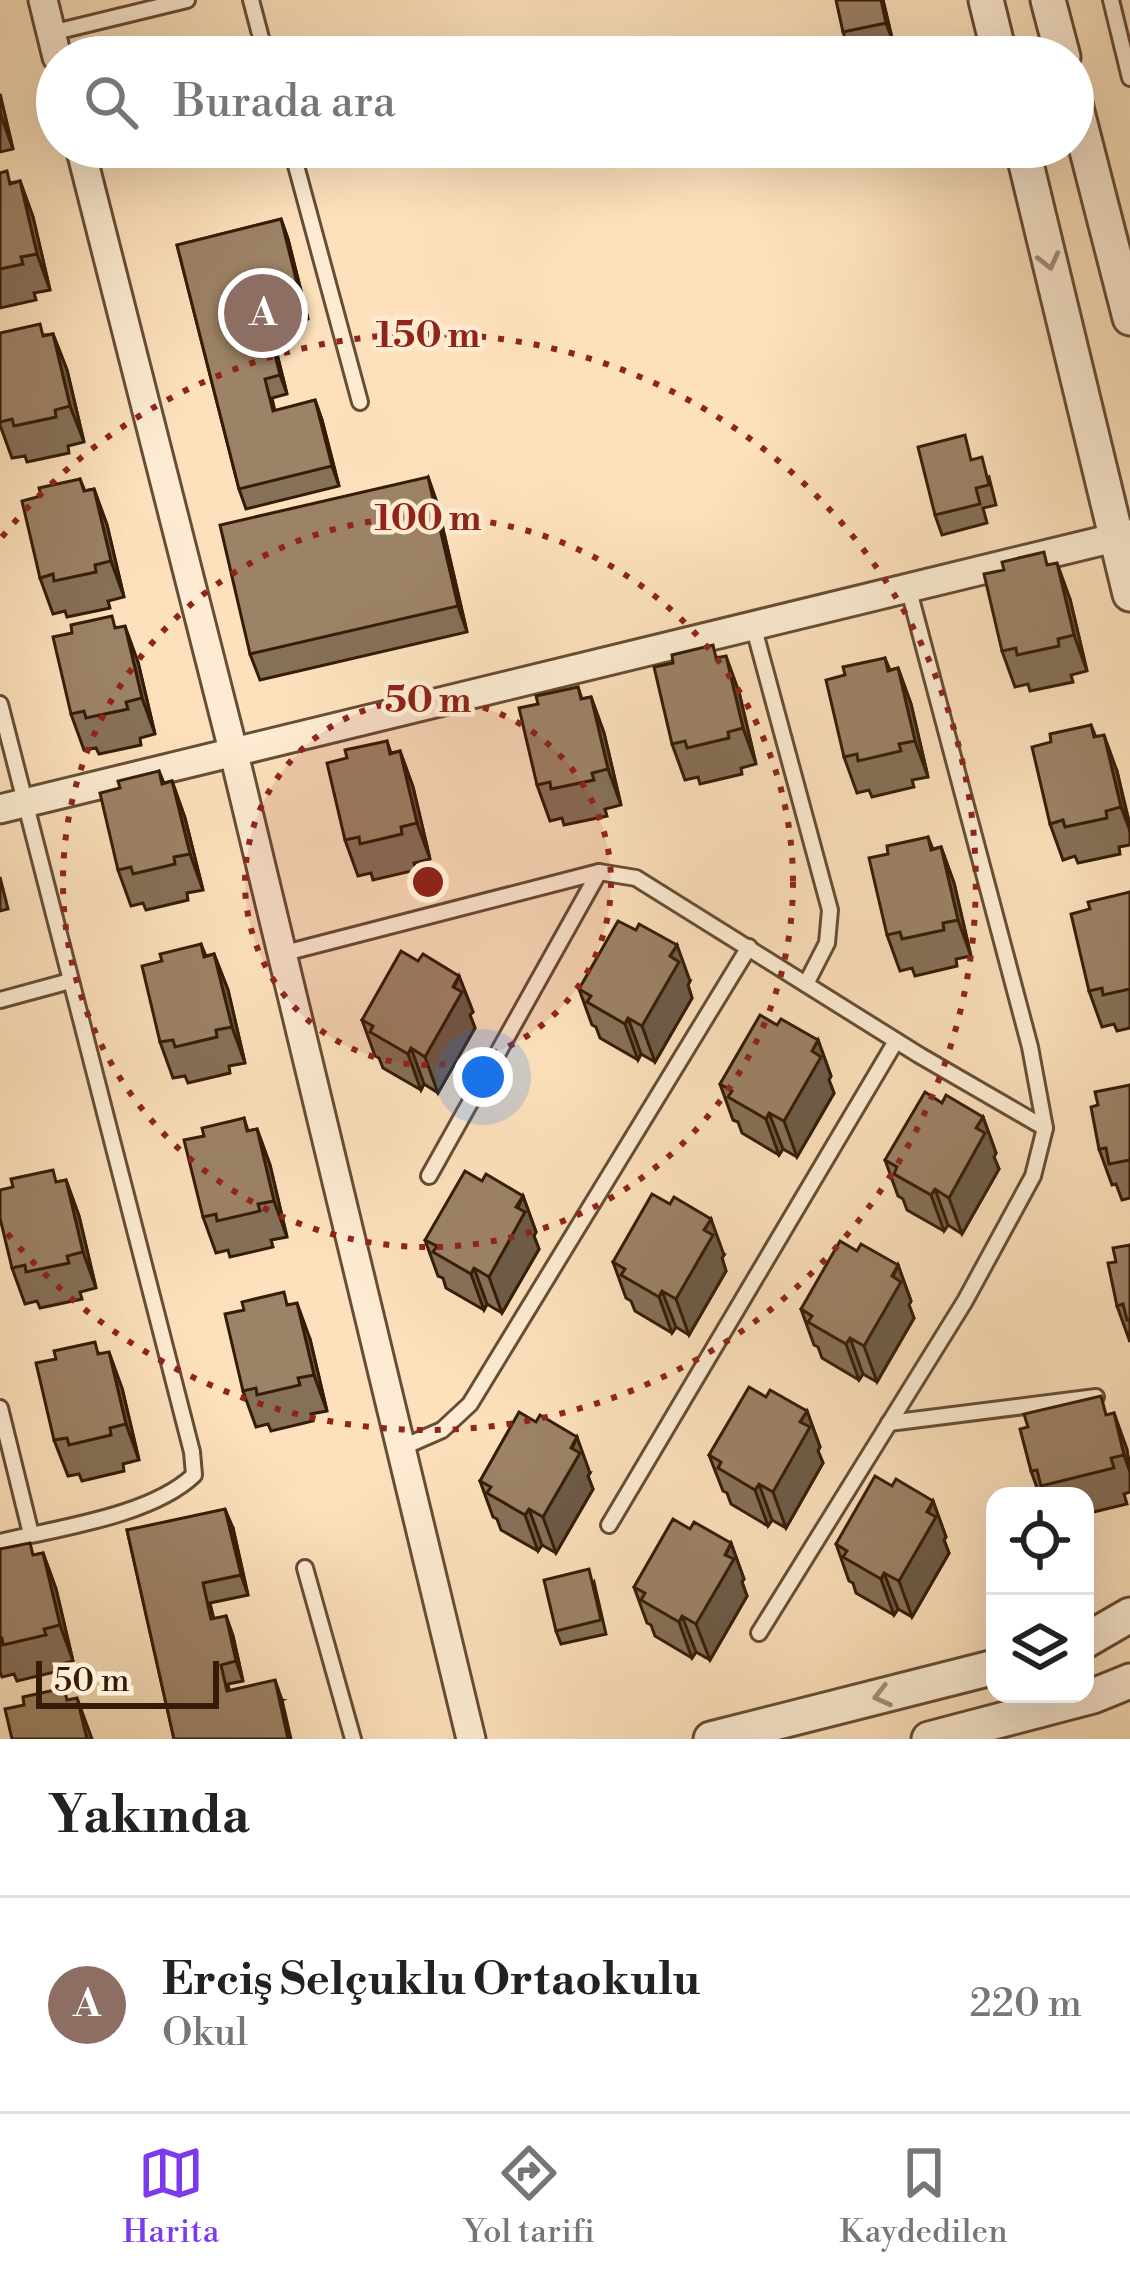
<!DOCTYPE html>
<html lang="tr">
<head>
<meta charset="utf-8">
<style>
  :root { --surface:#fff; --page:#f6f6f6; --text:#222; --muted:#767676; --line:#e0e0e0; --accent:#7c3aed }
  body { margin:0; font-family:"Libre Bodoni",serif; background:var(--page); color:var(--text) }
  .controls { position:absolute; right:36px; bottom:36px; display:grid; overflow:hidden; border-radius:24px; box-shadow:0 12px 48px #0002 }
  .controls button { width:108px; height:108px; display:grid; place-items:center; padding:0; border:0; border-bottom:3px solid var(--line); background:var(--surface); color:var(--text); font:60px sans-serif }
  .scale { position:absolute; left:36px; bottom:30px; width:183px; box-sizing:border-box; padding-left:12px; border:6px solid #351c08; border-top:0; font-size:33px; line-height:42px; white-space:nowrap; color:#351c08; -webkit-text-stroke:9px #fdecd3; paint-order:stroke }
  .you { position:absolute; left:483px; top:1077px; width:42px; height:42px; margin:-30px; border:9px solid #fff; border-radius:50%; background:#1a73e8; box-shadow:0 0 0 18px #1a73e833 }
  .badge { display:grid; place-items:center; width:78px; height:78px; border-radius:50%; background:var(--accent); color:#fff; font-size:39px; font-weight:700 }
  .pin { position:absolute; translate:-50% -50%; border:6px solid #fff; box-shadow:0 3px 12px #0006 }
  .list { margin:0; padding:0; list-style:none }
  h2 { display:flex; justify-content:space-between; align-items:center; height:156px; margin:0; padding:0 48px; font-size:51px }
  h2 small { font-size:39px; font-weight:400; color:var(--muted) }
  .list li { display:grid; grid-template-columns:78px 1fr auto; gap:36px; align-items:center; box-sizing:border-box; height:216px; padding:0 48px; border-top:3px solid var(--line) }
  .list b { display:block; font-size:45px; white-space:nowrap }
  .list p { margin:0; font-size:39px; white-space:nowrap; color:var(--muted) }
  .list em { font-size:39px; font-style:normal; color:var(--muted) }
  .icon { flex:none; width:66px; height:66px; fill:none; stroke:currentColor; stroke-width:2; stroke-linecap:round; stroke-linejoin:round }
  .map { position:relative; flex:none; width:1130px; height:1739px; overflow:hidden }
  .search { position:absolute; background:var(--surface); box-shadow:0 12px 48px #0002; left:36px; right:36px; top:36px; height:132px; display:flex; align-items:center; gap:30px; box-sizing:border-box; padding:0 42px; border-radius:66px; color:var(--muted); font-size:45px }
  .sheet { height:372px; background:var(--surface) }
  nav { display:flex; justify-content:space-around; align-items:center; box-sizing:border-box; height:168px; border-top:3px solid var(--line); background:var(--surface); font-size:33px; color:var(--muted) }
  nav a { display:grid; justify-items:center; gap:6px }
  nav .on { color:var(--accent) }
  .map>svg:first-child { display:block }
  .lines { fill:none; stroke-linecap:round; stroke-linejoin:round }
  .service-casing { stroke:#674d35; stroke-width:20 }
  .minor-casing { stroke:#674d35; stroke-width:33 }
  .tertiary-casing { stroke:#674d35; stroke-width:39 }
  .service { stroke:#fdecd3; stroke-width:14 }
  .minor { stroke:#fdecd3; stroke-width:27 }
  .tertiary { stroke:#fdecd3; stroke-width:33 }
  .wall { fill:#867058; stroke:#351c08; stroke-width:3 }
  .shaded-wall { fill:#6d5b47; stroke:#351c08; stroke-width:3 }
  .building { fill:#9c8266; stroke:#351c08; stroke-width:3 }
  .oneway { stroke:#a38e78 }
  .ring { fill:none; stroke:#8f2418; stroke-width:6; stroke-dasharray:6 12 }
  .centre { fill:#8f2418; stroke:#fdecd3; stroke-width:6 }
  .ring-label { font-size:36px; text-anchor:middle; font-weight:bold; fill:#8f2418; stroke:#fdecd3; stroke-width:9; stroke-linejoin:round; paint-order:stroke }
</style>
</head>
<body>
<div class="map">
<svg width="1130" height="1739" viewBox="0 0 1130 1739">
  <rect width="100%" height="100%" fill="#fce1bc"/>
  <filter id="stains"><feTurbulence type="fractalNoise" baseFrequency=".00167" numOctaves="4"/><feColorMatrix values="0 0 0 0 .2 0 0 0 0 .09 0 0 0 0 .02 0 0 0 .5 -.17"/></filter>
  <radialGradient id="worn" r=".72"><stop offset=".6" stop-color="#630" stop-opacity="0"/><stop offset="1" stop-color="#630" stop-opacity=".3"/></radialGradient>
  <g class="lines">
    <g class="service-casing">
      <g id="service">
        <path d="M251,0L266,57"/>
        <path d="M1111,0L1130,78"/>
        <path d="M51,33L187,0"/>
        <path d="M291,147L360,402"/>
        <path d="M753,625L830,910L827,943L806,984"/>
        <path d="M0,704L192,1452L194,1475C151,1516 57,1528 0,1542"/>
        <path d="M281,954L599,872L636,878L919,1055L1045,1128"/>
        <path d="M0,1000L70,981"/>
        <path d="M429,1176L599,872"/>
        <path d="M0,1408L31,1534"/>
        <path d="M889,1423L1096,1397"/>
        <path d="M401,1448L442,1430L470,1404L749,947"/>
        <path d="M609,1525L896,1041"/>
        <path d="M305,1568L353,1739"/>
        <path d="M759,1633L965,1301L1033,1176L1045,1128L1030,1047L908,587"/>
      </g>
    </g>
    <g class="minor-casing">
      <g id="minor">
        <path d="M43,0L57,57"/>
        <path d="M80,147L235,758L471,1739"/>
        <path d="M0,809L1130,534"/>
      </g>
    </g>
    <g class="tertiary-casing">
      <g id="tertiary">
        <path d="M986,0L1000,57"/>
        <path d="M1048,0L1063,57"/>
        <path d="M1073,96L1130,318"/>
        <path d="M1022,147L1130,594"/>
        <path d="M1085,1641L1130,1615"/>
        <path d="M711,1739L995,1667"/>
        <path d="M929,1739L1093,1696L1130,1681"/>
      </g>
    </g>
    <use href="#service" class="service"/>
    <use href="#minor" class="minor"/>
    <use href="#tertiary" class="tertiary"/>
  </g>
  <g class="wall">
    <path d="M883,0L893,42L850,51L843,32Z"/>
    <path d="M0,94L13,149L0,152Z"/>
    <path d="M0,173L11,183L20,181L33,217L50,290L34,293L36,300L0,308Z"/>
    <path d="M281,219L288,239L308,319L260,331L276,350L287,394L272,398L275,411L315,400L322,420L339,486L246,509L239,489L177,245Z"/>
    <path d="M53,334L67,370L84,442L68,446L69,453L27,462L25,456L12,458L0,425V341Z"/>
    <path d="M428,477L437,503L467,632L260,680L250,654Z"/>
    <path d="M989,477L996,505L983,508L987,523L942,535L935,515Z"/>
    <path d="M80,479L85,491L94,489L107,525L124,597L108,601L110,608L67,617L65,611L53,614L40,578L41,496Z"/>
    <path d="M1048,565L1070,599L1087,671L1071,675L1073,682L1030,691L1028,684L1015,687L1002,651Z"/>
    <path d="M116,628L138,662L155,734L140,738L141,745L99,754L96,748L84,750L71,714Z"/>
    <path d="M718,658L739,692L756,764L741,768L742,774L700,784L698,777L685,780L672,744Z"/>
    <path d="M885,658L890,670L898,668L911,704L928,777L912,780L914,787L872,797L869,790L857,793L844,757L845,675Z"/>
    <path d="M578,687L582,699L591,697L604,733L621,805L605,809L607,816L564,825L562,818L550,821L537,785L538,704Z"/>
    <path d="M1091,725L1096,737L1117,771L1130,825V845L1119,847L1120,854L1078,863L1075,856L1063,860L1050,824L1051,742Z"/>
    <path d="M387,741L391,753L400,751L413,787L430,859L414,863L416,870L373,880L371,873L358,876L345,840L347,758Z"/>
    <path d="M159,771L164,783L172,781L185,818L203,890L187,893L188,900L146,910L143,903L131,906L118,870L120,788Z"/>
    <path d="M928,837L933,849L941,847L954,883L971,956L956,959L957,966L915,976L912,968L900,971L887,935L888,854Z"/>
    <path d="M0,877L8,909L0,911Z"/>
    <path d="M1130,892V1028L1117,1031L1114,1024L1102,1027L1089,991L1090,909Z"/>
    <path d="M201,944L206,956L214,954L228,990L245,1063L229,1066L230,1073L188,1083L185,1076L173,1078L160,1042L162,961Z"/>
    <path d="M459,976L473,1012L470,1015L475,1028L438,1093L424,1084L421,1090L383,1068L379,1058L375,1056L362,1020Z"/>
    <path d="M690,981L688,985L692,998L655,1062L641,1054L638,1060L600,1038L596,1027L592,1025L579,989Z"/>
    <path d="M777,1025L818,1040L831,1076L829,1080L834,1093L797,1157L783,1149L779,1155L742,1133L738,1122L733,1120L720,1084Z"/>
    <path d="M1130,1085V1198L1122,1200L1116,1184L1112,1185L1099,1149L1098,1105Z"/>
    <path d="M942,1103L983,1117L996,1153L994,1157L999,1169L962,1234L948,1225L944,1231L907,1210L903,1199L898,1196L885,1160Z"/>
    <path d="M244,1118L248,1131L257,1129L270,1165L287,1237L271,1240L273,1247L230,1257L228,1250L216,1253L203,1217L204,1136Z"/>
    <path d="M66,1180L79,1216L96,1288L80,1292L82,1299L40,1308L37,1301L25,1304L12,1268L57,1182Z"/>
    <path d="M482,1181L523,1196L536,1232L534,1236L539,1249L502,1313L487,1304L484,1310L446,1288L443,1278L438,1276L425,1240Z"/>
    <path d="M1130,1245V1342L1117,1306L1116,1262Z"/>
    <path d="M857,1251L898,1265L911,1301L909,1305L914,1318L877,1382L863,1374L859,1380L822,1358L818,1347L814,1345L801,1309Z"/>
    <path d="M724,1255L722,1258L726,1271L689,1335L676,1327L672,1333L635,1311L631,1301L626,1298L613,1262Z"/>
    <path d="M288,1305L310,1339L327,1411L311,1414L313,1421L271,1431L268,1424L256,1427L243,1391Z"/>
    <path d="M100,1354L122,1388L139,1460L123,1464L124,1471L82,1481L79,1474L68,1476L54,1440Z"/>
    <path d="M766,1397L807,1411L820,1447L818,1451L823,1463L786,1528L772,1520L768,1526L731,1504L727,1493L723,1491L709,1455Z"/>
    <path d="M1114,1413L1130,1463V1492L1124,1494L1127,1504L1085,1514V1496H1040L1031,1471L1108,1415Z"/>
    <path d="M590,1473L588,1476L593,1489L556,1553L542,1545L538,1551L501,1530L497,1519L493,1517L480,1481Z"/>
    <path d="M892,1486L933,1501L946,1537L944,1540L949,1553L912,1617L898,1609L894,1615L856,1593L853,1583L849,1581L836,1544Z"/>
    <path d="M233,1528L248,1595L210,1603L214,1619L226,1616L233,1636L243,1681L228,1684L229,1690L282,1700L174,1739L127,1530Z"/>
    <path d="M690,1529L731,1543L744,1579L742,1582L747,1596L710,1660L696,1652L692,1658L655,1636L651,1625L647,1623L634,1587Z"/>
    <path d="M0,1549L34,1555L43,1553L56,1589L73,1661L57,1665L59,1671L17,1681L14,1674L2,1677L0,1672Z"/>
    <path d="M594,1582L606,1634L561,1644L556,1631Z"/>
  </g>
  <g class="shaded-wall">
    <path d="M881,0H883L893,42L886,23Z"/>
    <path d="M0,94L13,149L0,113Z"/>
    <path d="M20,181L33,217L50,290L37,254Z"/>
    <path d="M281,219L288,239L308,319L301,299Z"/>
    <path d="M269,331L276,350L287,394L280,375Z"/>
    <path d="M53,334L67,370L84,442L70,406Z"/>
    <path d="M315,400L322,420L339,486L332,466Z"/>
    <path d="M428,477L437,503L467,632L458,606Z"/>
    <path d="M94,489L107,525L124,597L111,561Z"/>
    <path d="M1057,563L1070,599L1087,671L1074,635Z"/>
    <path d="M125,626L138,662L155,734L142,698Z"/>
    <path d="M726,656L739,692L756,764L743,728Z"/>
    <path d="M898,668L911,704L928,777L915,741Z"/>
    <path d="M591,697L604,733L621,805L608,769Z"/>
    <path d="M1104,735L1117,771L1130,831L1121,807Z"/>
    <path d="M400,751L413,787L430,859L417,823Z"/>
    <path d="M172,781L185,818L203,890L190,854Z"/>
    <path d="M941,847L954,883L971,956L958,920Z"/>
    <path d="M677,945L690,981L688,985L692,998L655,1062L642,1026L670,956Z"/>
    <path d="M214,954L228,990L245,1063L232,1027Z"/>
    <path d="M459,976L473,1012L470,1015L475,1028L438,1093L425,1057Z"/>
    <path d="M628,1018L641,1054L638,1060L625,1024Z"/>
    <path d="M818,1040L831,1076L829,1080L834,1093L797,1157L784,1121L812,1051Z"/>
    <path d="M411,1048L424,1084L421,1090L408,1054Z"/>
    <path d="M769,1113L783,1149L779,1155L766,1119Z"/>
    <path d="M983,1117L996,1153L994,1157L999,1169L962,1234L949,1198L976,1128Z"/>
    <path d="M257,1129L270,1165L287,1237L274,1201Z"/>
    <path d="M66,1180L79,1216L96,1288L83,1252Z"/>
    <path d="M935,1189L948,1225L944,1231L931,1195Z"/>
    <path d="M523,1196L536,1232L534,1236L539,1249L502,1313L489,1277Z"/>
    <path d="M711,1219L724,1255L722,1258L726,1271L689,1335L676,1299L704,1230Z"/>
    <path d="M898,1265L911,1301L909,1305L914,1318L877,1382L864,1346Z"/>
    <path d="M474,1268L487,1304L484,1310L471,1274Z"/>
    <path d="M662,1291L676,1327L672,1333L659,1297Z"/>
    <path d="M297,1303L310,1339L327,1411L314,1375Z"/>
    <path d="M850,1338L863,1374L859,1380L846,1344Z"/>
    <path d="M109,1352L122,1388L139,1460L126,1424Z"/>
    <path d="M807,1411L820,1447L818,1451L823,1463L786,1528L773,1492L800,1422Z"/>
    <path d="M1114,1413L1127,1449L1130,1472L1124,1455Z"/>
    <path d="M577,1437L590,1473L588,1476L593,1489L556,1553L543,1517Z"/>
    <path d="M759,1484L772,1520L768,1526L755,1490Z"/>
    <path d="M933,1501L946,1537L944,1540L949,1553L912,1617L899,1581Z"/>
    <path d="M225,1509L233,1528L248,1595L241,1575Z"/>
    <path d="M529,1509L542,1545L538,1551L525,1515Z"/>
    <path d="M731,1543L744,1579L742,1582L747,1596L710,1660L696,1624Z"/>
    <path d="M43,1553L56,1589L73,1661L60,1625Z"/>
    <path d="M884,1573L898,1609L894,1615L881,1579Z"/>
    <path d="M226,1616L233,1636L243,1681L236,1661Z"/>
    <path d="M682,1616L696,1652L692,1658L679,1622Z"/>
    <path d="M275,1680L282,1700L291,1739H288Z"/>
    <path d="M77,1698L92,1739H87Z"/>
  </g>
  <g class="building">
    <path d="M836,0H881L886,23L843,32Z"/>
    <path d="M7,171L10,184L20,181L37,254L21,257L23,264L0,269V173Z"/>
    <path d="M281,219L301,299L253,311L259,333L269,331L280,375L265,379L273,411L315,400L332,466L239,489L177,245Z"/>
    <path d="M40,324L43,336L53,334L70,406L55,410L56,417L14,426L12,419L0,422V333Z"/>
    <path d="M965,435L971,460L982,457L989,485L976,488L980,504L935,515L918,447Z"/>
    <path d="M428,477L458,606L250,654L220,525Z"/>
    <path d="M80,479L84,491L94,489L111,561L95,565L96,572L54,581L53,574L40,578L22,501L41,496L39,488Z"/>
    <path d="M1044,552L1047,565L1057,563L1074,635L1058,639L1059,646L1017,655L1016,648L1002,651L984,574L1004,570L1002,562Z"/>
    <path d="M112,616L115,628L125,626L142,698L126,702L128,709L86,718L84,711L71,714L53,637L72,633L71,625Z"/>
    <path d="M713,645L716,658L726,656L743,728L728,732L729,738L687,748L685,741L672,744L654,667L673,663L672,655Z"/>
    <path d="M885,658L888,671L898,668L915,741L899,744L901,751L858,761L857,754L844,757L826,680L845,675L843,667Z"/>
    <path d="M578,687L581,699L591,697L608,769L592,773L594,780L551,789L550,782L537,785L519,708L538,704L536,696Z"/>
    <path d="M1091,725L1094,737L1104,735L1121,807L1106,811L1107,818L1065,827L1063,820L1050,824L1032,747L1051,742L1050,734Z"/>
    <path d="M387,741L390,754L400,751L417,823L401,827L402,834L360,844L359,837L345,840L327,763L347,758L345,750Z"/>
    <path d="M159,771L162,784L172,781L190,854L174,857L175,864L133,874L131,867L118,870L100,793L120,788L118,781Z"/>
    <path d="M928,837L931,850L941,847L958,920L943,923L944,930L902,939L900,932L887,935L869,858L888,854L887,846Z"/>
    <path d="M1130,892V989L1103,995L1102,988L1089,991L1071,914L1090,909L1088,902Z"/>
    <path d="M618,921L636,930L639,924L677,945L670,956L679,962L642,1026L628,1018L625,1024L587,1002L591,996L579,989Z"/>
    <path d="M201,944L204,957L214,954L232,1027L216,1030L217,1037L175,1047L173,1040L160,1042L142,966L162,961L160,954Z"/>
    <path d="M401,951L418,961L423,954L459,976L453,987L462,992L425,1057L411,1048L408,1054L370,1032L373,1026L362,1020Z"/>
    <path d="M760,1015L777,1025L781,1019L818,1040L812,1051L821,1057L784,1121L769,1113L766,1119L728,1097L732,1091L720,1084Z"/>
    <path d="M1130,1085V1160L1109,1164L1106,1148L1099,1149L1091,1107L1098,1105L1095,1092Z"/>
    <path d="M925,1092L942,1103L946,1095L983,1117L976,1128L985,1133L949,1198L935,1189L931,1195L894,1174L897,1167L885,1160Z"/>
    <path d="M244,1118L247,1131L257,1129L274,1201L258,1204L260,1211L217,1221L216,1214L203,1217L184,1140L204,1136L202,1128Z"/>
    <path d="M53,1170L56,1182L66,1180L83,1252L67,1256L69,1263L26,1272L25,1265L12,1268L0,1218V1190L13,1187L11,1179Z"/>
    <path d="M465,1171L482,1181L486,1174L523,1196L516,1207L525,1212L489,1277L474,1268L471,1274L433,1252L437,1246L425,1240Z"/>
    <path d="M652,1194L670,1204L674,1197L711,1219L704,1230L713,1235L676,1299L662,1291L659,1297L621,1275L625,1269L613,1262Z"/>
    <path d="M840,1241L857,1251L861,1244L898,1265L892,1276L901,1282L864,1346L850,1338L846,1344L808,1322L812,1316L801,1309Z"/>
    <path d="M1130,1245V1320H1127L1123,1304L1117,1306L1108,1263L1116,1262L1113,1248Z"/>
    <path d="M284,1292L287,1305L297,1303L314,1375L298,1378L300,1385L257,1395L256,1388L243,1391L225,1314L244,1310L242,1302Z"/>
    <path d="M95,1342L98,1354L109,1352L126,1424L110,1428L111,1435L69,1445L67,1438L54,1440L36,1363L56,1359L54,1351Z"/>
    <path d="M749,1387L766,1397L770,1390L807,1411L800,1422L810,1427L773,1492L759,1484L755,1490L718,1468L721,1462L709,1455Z"/>
    <path d="M1101,1396L1106,1415L1114,1413L1124,1455L1111,1458L1114,1468L1041,1486L1037,1470L1031,1471L1020,1429L1028,1427L1024,1414Z"/>
    <path d="M519,1412L536,1422L540,1415L577,1437L571,1448L580,1453L543,1517L529,1509L525,1515L487,1493L491,1487L480,1481Z"/>
    <path d="M875,1476L892,1486L896,1479L933,1501L927,1512L936,1517L899,1581L884,1573L881,1579L843,1557L847,1551L836,1544Z"/>
    <path d="M225,1509L241,1575L203,1583L211,1619L226,1616L236,1661L221,1665L227,1691L275,1680L288,1739H174L127,1530Z"/>
    <path d="M673,1519L690,1529L694,1522L731,1543L725,1555L734,1559L696,1624L682,1616L679,1622L641,1600L645,1593L634,1587Z"/>
    <path d="M30,1543L33,1555L43,1553L60,1625L44,1629L46,1635L3,1645L2,1638H0V1549Z"/>
    <path d="M589,1569L601,1620L556,1631L544,1580Z"/>
    <path d="M64,1688L67,1700L77,1698L87,1739H12L5,1709L24,1705L23,1697Z"/>
  </g>
  <defs><path id="oneway-chevron" d="M-2-3.5L2.5 0L-2 3.5" fill="none" stroke-width="1.6" stroke-linecap="round" stroke-linejoin="round" transform="scale(3)"/></defs>
  <g class="oneway">
    <use href="#oneway-chevron" transform="translate(1049 261) rotate(76)"/>
    <use href="#oneway-chevron" transform="translate(882 1696) rotate(166)"/>
  </g>
  <circle cx="428" cy="882" r="183" fill="#8f2418" fill-opacity=".12"/>
  <g class="ring">
    <circle cx="428" cy="882" r="183"/>
    <circle cx="428" cy="882" r="365"/>
    <path d="M2 537A548 548 0 1 1 2 1227"/>
  </g>
  <circle cx="428" cy="882" r="18" class="centre"/>
  <g class="ring-label">
    <text x="428" y="347">150 m</text>
    <text x="428" y="530">100 m</text>
    <text x="428" y="712">50 m</text>
  </g>
  <rect width="100%" height="100%" filter="url(#stains)"/>
  <rect width="100%" height="100%" fill="url(#worn)"/>
</svg>
<div class="controls">
<button><svg class="icon" aria-label="locate" viewBox="0 0 24 24"><circle cx="12" cy="12" r="6"/><path d="M12 2v4M12 18v4M2 12h4M18 12h4"/></svg></button>
<button><svg class="icon" aria-label="layers" viewBox="0 0 24 24"><path d="M12 4l9 5-9 5-9-5zM3 14l9 5 9-5"/></svg></button>
</div>
<div class="scale">50 m</div>
<div class="you"></div>
<div class="pin badge" style="left:263px;top:313px;background:#8d6e63">A</div>
<div class="search"><svg class="icon" aria-label="search" viewBox="0 0 24 24"><circle cx="10" cy="10" r="6"/><path d="M15 15l6 6"/></svg>Burada ara</div>
</div>
<section class="sheet">
<h2>Yakında<small></small></h2>
<ul class="list">
<li><span class="badge" style="background:#8d6e63">A</span><div><b>Erciş Selçuklu Ortaokulu</b><p>Okul</p></div><em>220 m</em></li>
</ul>
</section>
<nav>
<a class="on"><svg class="icon" aria-label="map" viewBox="0 0 24 24"><path d="M3 6l6-2 6 2 6-2v14l-6 2-6-2-6 2zM9 4v14M15 6v14"/></svg>Harita</a>
<a><svg class="icon" aria-label="directions" viewBox="0 0 24 24"><path d="M12 3l9 9-9 9-9-9zM9 14v-3h6M13 9l2 2-2 2"/></svg>Yol tarifi</a>
<a><svg class="icon" aria-label="saved" viewBox="0 0 24 24"><path d="M7 4h10v16l-5-4-5 4z"/></svg>Kaydedilen</a>
</nav>
</body>
</html>
